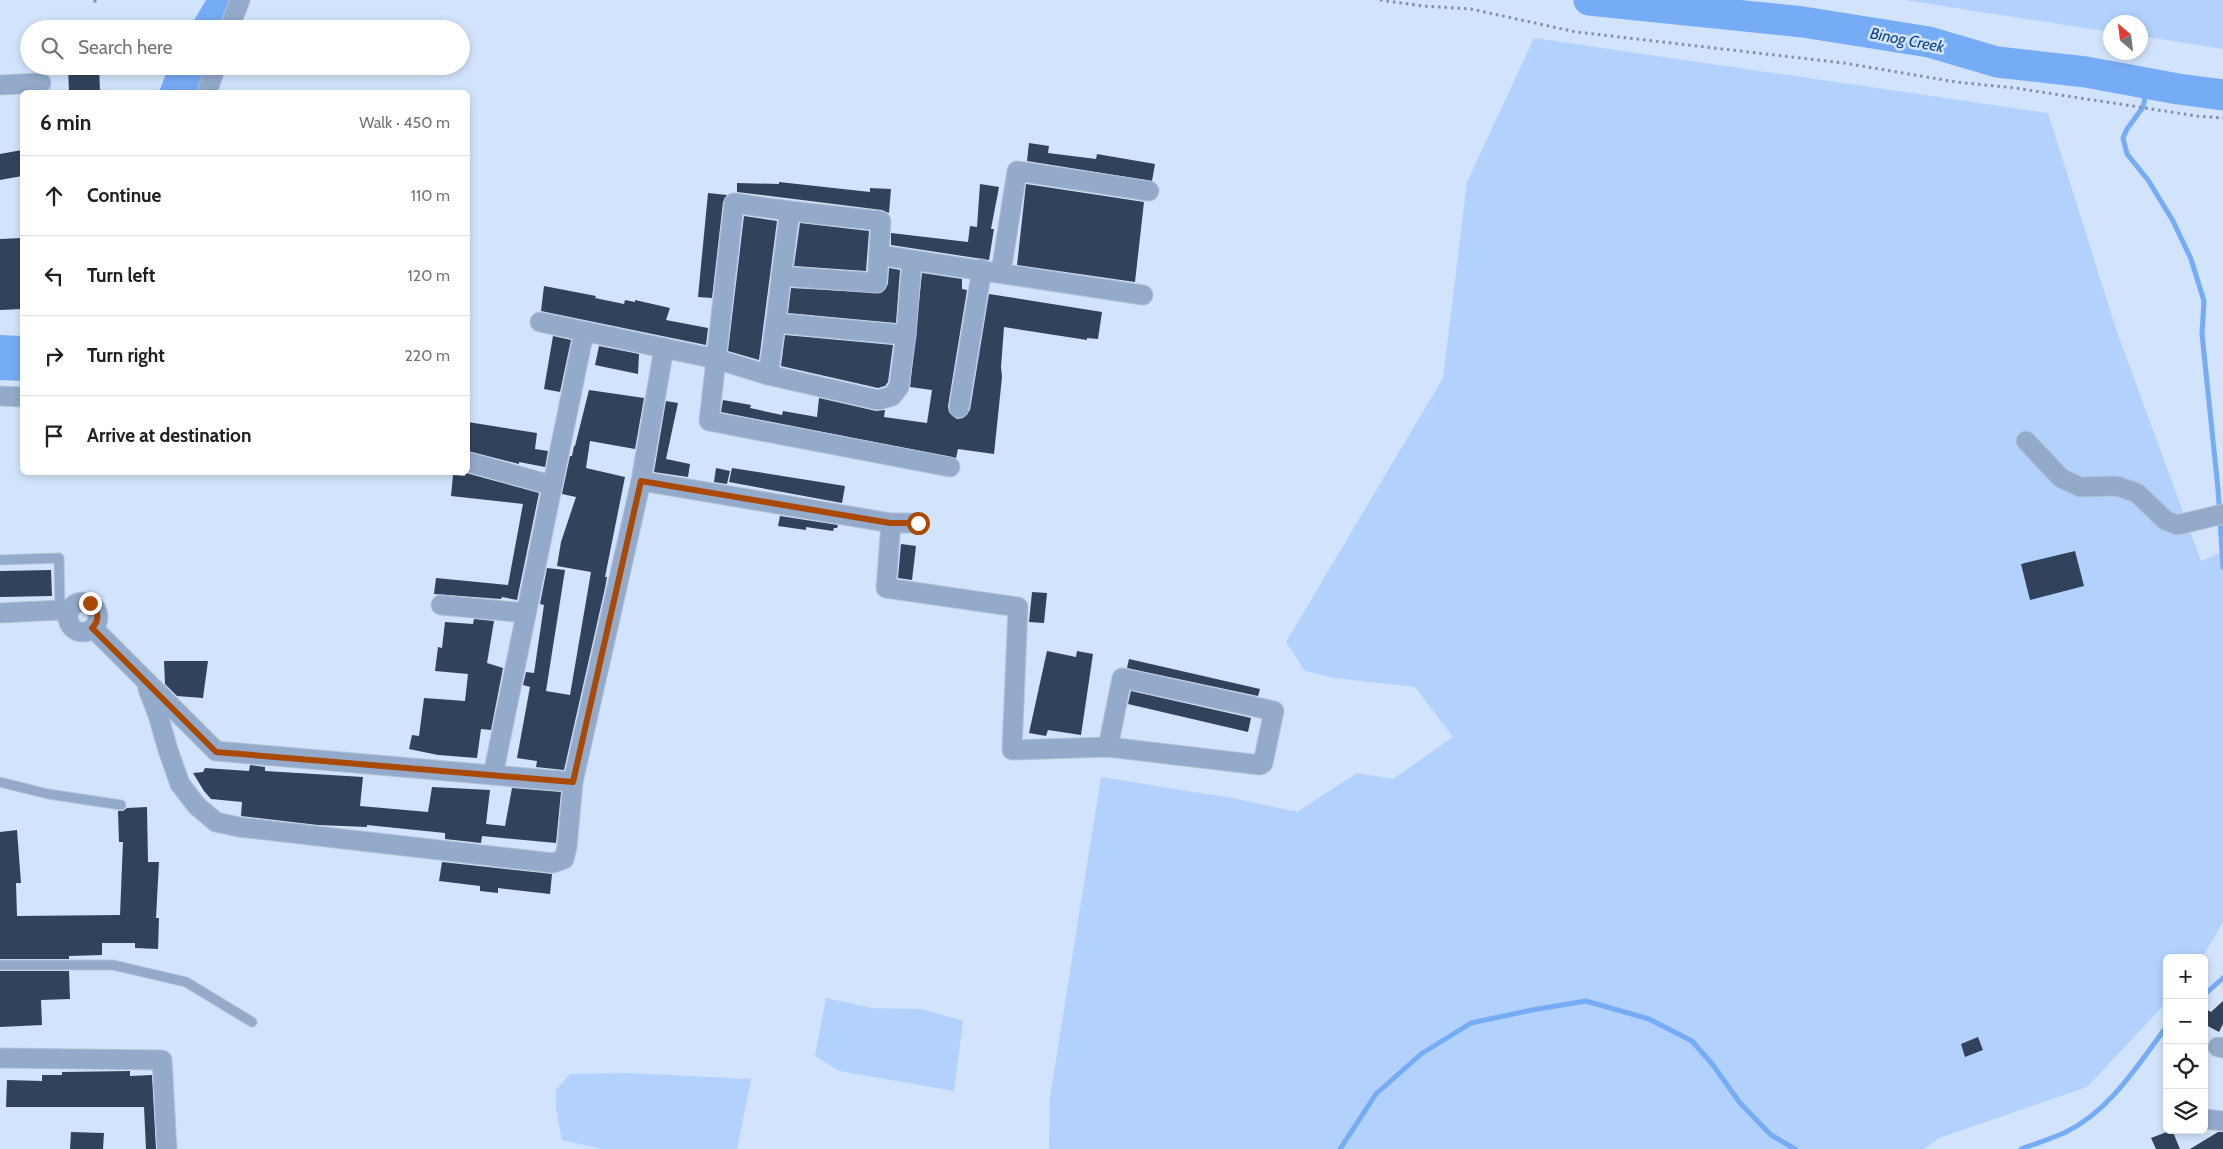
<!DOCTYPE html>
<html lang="en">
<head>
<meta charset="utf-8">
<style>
  :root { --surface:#fff; --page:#f2f2f2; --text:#202124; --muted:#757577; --line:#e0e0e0 }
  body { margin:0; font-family:Cabin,sans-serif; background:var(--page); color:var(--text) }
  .controls { position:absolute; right:15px; bottom:15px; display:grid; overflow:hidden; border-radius:8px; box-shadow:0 2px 8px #0003 }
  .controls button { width:45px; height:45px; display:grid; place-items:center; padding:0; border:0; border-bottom:1px solid var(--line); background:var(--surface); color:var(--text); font:25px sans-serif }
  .compass { position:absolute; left:2103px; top:15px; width:45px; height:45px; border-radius:50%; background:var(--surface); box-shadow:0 2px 8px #0003; rotate:332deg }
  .stop { position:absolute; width:15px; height:15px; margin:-11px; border:4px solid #aa4904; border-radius:50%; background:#fff }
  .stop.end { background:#aa4904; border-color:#fff; box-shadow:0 1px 5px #0008 }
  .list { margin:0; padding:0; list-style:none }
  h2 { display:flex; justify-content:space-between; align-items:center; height:65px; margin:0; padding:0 20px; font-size:21px }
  h2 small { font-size:16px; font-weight:400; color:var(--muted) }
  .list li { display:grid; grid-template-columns:32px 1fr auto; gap:15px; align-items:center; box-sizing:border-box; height:80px; padding:0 20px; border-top:1px solid var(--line) }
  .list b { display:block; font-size:19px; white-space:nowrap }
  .list em { font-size:16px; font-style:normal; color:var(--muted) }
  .icon { flex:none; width:28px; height:28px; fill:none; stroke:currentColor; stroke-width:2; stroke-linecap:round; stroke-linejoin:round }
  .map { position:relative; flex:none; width:2223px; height:1149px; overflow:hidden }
  .search { position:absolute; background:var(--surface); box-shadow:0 2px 8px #0003; left:20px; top:20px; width:450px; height:55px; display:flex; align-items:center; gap:12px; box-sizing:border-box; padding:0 18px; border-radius:28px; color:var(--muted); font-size:19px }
  .panel { position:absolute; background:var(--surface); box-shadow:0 2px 8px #0003; left:20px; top:90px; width:450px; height:385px; border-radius:8px }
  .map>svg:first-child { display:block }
  .green { fill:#b2d2fd }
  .water { fill:#76abf5 }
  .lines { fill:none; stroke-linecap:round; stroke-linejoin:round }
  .stream { stroke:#76abf5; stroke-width:5 }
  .river { stroke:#76abf5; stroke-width:31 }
  .building { fill:#31435c }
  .service-casing { stroke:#b2c2d8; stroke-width:11 }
  .minor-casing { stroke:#b2c2d8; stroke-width:21 }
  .path { stroke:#8391a4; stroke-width:3; stroke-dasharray:2.5 4; stroke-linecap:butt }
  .service { stroke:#93aacb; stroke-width:9 }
  .minor { stroke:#93aacb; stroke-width:19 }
  .route { stroke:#aa4904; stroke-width:6 }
  .labels { text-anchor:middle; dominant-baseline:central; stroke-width:5; stroke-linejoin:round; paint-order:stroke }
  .water-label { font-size:16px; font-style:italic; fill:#134688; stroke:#d2e4fd }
</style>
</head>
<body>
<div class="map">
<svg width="2223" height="1149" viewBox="0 0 2223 1149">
  <rect width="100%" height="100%" fill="#d2e4fd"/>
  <g class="green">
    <path d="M1905,0H2223V49L2141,36L2140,22H2110V32Z"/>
    <path d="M1534,38L2048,113L2117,332L2201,561L2223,552V922L2202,958H2167V1002L2087,1087L1939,1138L1924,1149H1049L1050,1097L1101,777L1237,799L1297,812L1357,773L1393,779L1453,737L1415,687L1334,678L1305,671L1286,642L1443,378L1467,182Z"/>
    <path d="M826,998L872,1008L922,1009L963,1021L954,1091L839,1071L815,1056Z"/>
    <path d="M628,1073L751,1079L737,1149H602L562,1140L556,1109V1090L570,1074Z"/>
  </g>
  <g class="water">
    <path d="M206,0H235L223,29H189Z"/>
    <path d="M169,66H207L196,92H159Z"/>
    <path d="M0,335L22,336V381L0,380Z"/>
  </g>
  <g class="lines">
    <g class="stream">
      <path d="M2148,83L2143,107L2127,129L2123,138L2127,154L2148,180L2173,221L2191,259L2204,301L2202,334L2218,489L2223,567"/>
      <path d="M2204,995L2223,978"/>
      <path d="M1340,1149L1376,1094L1421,1054L1471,1023L1532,1010L1586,1001L1649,1019L1692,1041L1713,1065L1740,1103L1771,1135L1795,1149"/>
      <path d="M2021,1149C2035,1144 2050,1139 2064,1133C2109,1112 2138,1065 2167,1026"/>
    </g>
    <path class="river" d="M1589,0L1803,22L1929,42L1997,62L2086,72L2178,89L2223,95"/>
  </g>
  <g class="building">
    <path d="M68,66H99L100,92H69Z"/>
    <path d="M1029,143L1049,146L1048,153L1096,159L1097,154L1155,164L1152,181L1027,161Z"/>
    <path d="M22,150V176L0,180V154Z"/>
    <path d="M779,182L870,192V188L891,189L889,213L882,210L737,192V183L779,184Z"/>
    <path d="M980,184L999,187L991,229H994L989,260L891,245V233L968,242L970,226L977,227Z"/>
    <path d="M1026,184L1144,202L1135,282L1017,265Z"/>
    <path d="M708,193L727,195L723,202L712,298L698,297Z"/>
    <path d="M744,216L777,221L759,360L728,351Z"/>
    <path d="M800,223L869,231L866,271L794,266Z"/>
    <path d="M22,238V309L0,310V239Z"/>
    <path d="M889,268L900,270L896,323L788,313L791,288L881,293L888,284Z"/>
    <path d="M922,273L962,279V289L967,290L948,406L949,412L957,419L963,418L970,410L989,294L1102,312L1098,339L1087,338V340L1004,327L1001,367L1002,377L994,454L958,449L956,458L721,412L723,400L751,405L750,408L782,415L783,411L817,417L819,398L876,411L885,410L884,417L927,423L932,390L910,387Z"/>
    <path d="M544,286L596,296L595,298L624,304L625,300L635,302V300L670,308L666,320L708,328L706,345L541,311Z"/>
    <path d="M785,335L893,345L888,382L885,386L878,388L781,366Z"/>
    <path d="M553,336L571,340L560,392L544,389Z"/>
    <path d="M599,346L639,354L638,374L595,365Z"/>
    <path d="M589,390L644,398L635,449L590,441L586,468L625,477L605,577H607L605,588L564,770L536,767L537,761L517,758L530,687L523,685L526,672L534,673L544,605L540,604L547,568L565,570L546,691L570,695L591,572L557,566L561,542L576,497L562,494L570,456H572L574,446H575Z"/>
    <path d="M666,401L678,403L666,459L690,464L688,477L654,472Z"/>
    <path d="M468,422L537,433L535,449L548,451L545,467L519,462V464L468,451Z"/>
    <path d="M716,468L730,471L727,484L714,482Z"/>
    <path d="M732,468L845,486L842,503L729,482Z"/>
    <path d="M466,473L539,493L517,600L502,597L501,599L434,594L436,578L508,585L523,504L451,496L453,475L465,476Z"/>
    <path d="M780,516L838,525L837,528H834L833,531L806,527V530L778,526Z"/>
    <path d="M901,544L916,546L912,580L898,578Z"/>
    <path d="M2075,551L2084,586L2030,600L2021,564Z"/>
    <path d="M51,570L52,596L0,597V571Z"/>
    <path d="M1032,592L1047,593L1044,623L1029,622Z"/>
    <path d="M474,619L494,621L487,663L503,668L491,730L481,729L477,758L438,755L409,749L412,735L419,736L424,698L465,701L468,674L435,671L438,647L442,648L445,622L473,624Z"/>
    <path d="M1047,651L1076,657L1077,651L1093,654L1081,735L1048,730L1046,736L1029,733Z"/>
    <path d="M1129,659L1260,689L1258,696L1127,668Z"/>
    <path d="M164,661H208L203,698L177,696L165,684Z"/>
    <path d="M1131,691L1251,718L1248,732L1128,704Z"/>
    <path d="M250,765L265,767V771L363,777L360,806L428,812L432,787L490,790L486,824L505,826L512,788L561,792L556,843L482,836L481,843L445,839V833L367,825V827L318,825L241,816L242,802L211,799L204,791L193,773L203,772L205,768L249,771Z"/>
    <path d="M147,807L148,862H159L156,918H159L158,949L135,948V943H102V955L69,956V959H0V832L17,830L21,883H16L17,916L120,915L123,842H119L118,811H123L127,808Z"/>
    <path d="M442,862L552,874L550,894L498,888V893L480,891V886L439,881Z"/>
    <path d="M0,971H69L70,999L41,1000L42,1025L0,1027Z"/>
    <path d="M2223,1001V1024L2219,1032L2204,1024V1008L2211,1012Z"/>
    <path d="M1978,1037L1983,1050L1965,1057L1961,1044Z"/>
    <path d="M130,1071V1076L152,1075L156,1149H146L144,1107H6L7,1080L42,1081V1075H62V1072Z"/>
    <path d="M2172,1130L2180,1149H2156L2151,1138Z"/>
    <path d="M71,1132L104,1133L103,1149H70Z"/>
    <path d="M2218,1132H2223V1149H2190Z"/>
  </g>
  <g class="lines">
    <g class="service-casing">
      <g id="service">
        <path d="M0,560L59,558L60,610"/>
        <path d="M0,782L48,794L121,805"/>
        <path d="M0,965H113L186,982L252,1022"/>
      </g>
    </g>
    <g class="minor-casing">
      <g id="minor">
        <path d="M229,29L240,0"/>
        <path d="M0,85L41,83"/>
        <path d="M207,92L216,66"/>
        <path d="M879,255L1143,295"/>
        <path d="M1001,272L1017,171L1149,191"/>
        <path d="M781,276L877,283L881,221L790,211L734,203L709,421L950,467"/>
        <path d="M540,322L716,359L768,375L878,400L892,396L899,387L906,335L912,261"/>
        <path d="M777,323L906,335"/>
        <path d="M768,375C777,320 782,266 790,211"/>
        <path d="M0,396L22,397"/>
        <path d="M959,408L982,269"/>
        <path d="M2026,441L2061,478L2080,487L2117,486L2137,493L2165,520L2177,525L2223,514"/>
        <path d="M468,462L551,485"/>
        <path d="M641,481L891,523H918"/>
        <path d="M891,523L886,588L1018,607L1012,750L1108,747L1122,678L1274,711L1263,763L1260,765L1108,747"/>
        <circle cx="83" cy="617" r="15"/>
        <path d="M441,605L526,613"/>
        <path d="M0,613L60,610L68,616"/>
        <path d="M93,628L216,751L573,782L641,481L664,348"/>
        <path d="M148,689L158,715L168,750L180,784L197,806L216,822L239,827L553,863L564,859L567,847L573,782"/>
        <path d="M493,775L584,332"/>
        <path d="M2218,1047L2223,1048"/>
        <path d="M0,1058L162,1060L167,1149"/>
        <path d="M2204,1119L2223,1121"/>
      </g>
    </g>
    <g class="path">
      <path d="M95,0V5"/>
      <path d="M1380,0L1423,6L1471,9L1576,32L1844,63L1956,82L2015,88L2197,116L2223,118"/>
    </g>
    <use href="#service" class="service"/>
    <use href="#minor" class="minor"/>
  </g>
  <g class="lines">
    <path class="route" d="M90,603C99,610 100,620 92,628L216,752L573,782L641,481L890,523H918"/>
  </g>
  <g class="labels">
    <g class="water-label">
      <text transform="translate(1907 40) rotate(11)">Binog Creek</text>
    </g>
  </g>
</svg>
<div class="controls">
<button>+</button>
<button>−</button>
<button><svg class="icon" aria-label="locate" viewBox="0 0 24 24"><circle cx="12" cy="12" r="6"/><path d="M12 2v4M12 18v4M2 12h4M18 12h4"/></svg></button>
<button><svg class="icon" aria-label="layers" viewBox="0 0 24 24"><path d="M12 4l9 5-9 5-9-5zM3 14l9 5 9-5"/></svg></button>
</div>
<svg class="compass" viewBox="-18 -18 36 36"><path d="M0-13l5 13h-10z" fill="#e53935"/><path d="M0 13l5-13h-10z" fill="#757577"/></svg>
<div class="stop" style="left:918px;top:523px"></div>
<div class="stop end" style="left:90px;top:603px"></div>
<div class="search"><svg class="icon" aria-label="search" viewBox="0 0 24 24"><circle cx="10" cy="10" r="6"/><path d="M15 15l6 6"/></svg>Search here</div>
<section class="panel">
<h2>6 min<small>Walk · 450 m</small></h2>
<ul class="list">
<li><svg class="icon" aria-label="ahead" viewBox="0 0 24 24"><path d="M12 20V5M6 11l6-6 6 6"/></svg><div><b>Continue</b></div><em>110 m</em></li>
<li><svg class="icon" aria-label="left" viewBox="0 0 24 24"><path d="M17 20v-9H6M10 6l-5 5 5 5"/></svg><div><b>Turn left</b></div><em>120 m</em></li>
<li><svg class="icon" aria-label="right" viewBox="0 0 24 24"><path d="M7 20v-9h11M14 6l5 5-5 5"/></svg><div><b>Turn right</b></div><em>220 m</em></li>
<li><svg class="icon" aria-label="arrive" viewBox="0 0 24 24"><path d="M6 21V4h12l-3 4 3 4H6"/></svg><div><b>Arrive at destination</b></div></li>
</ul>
</section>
</div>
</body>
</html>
